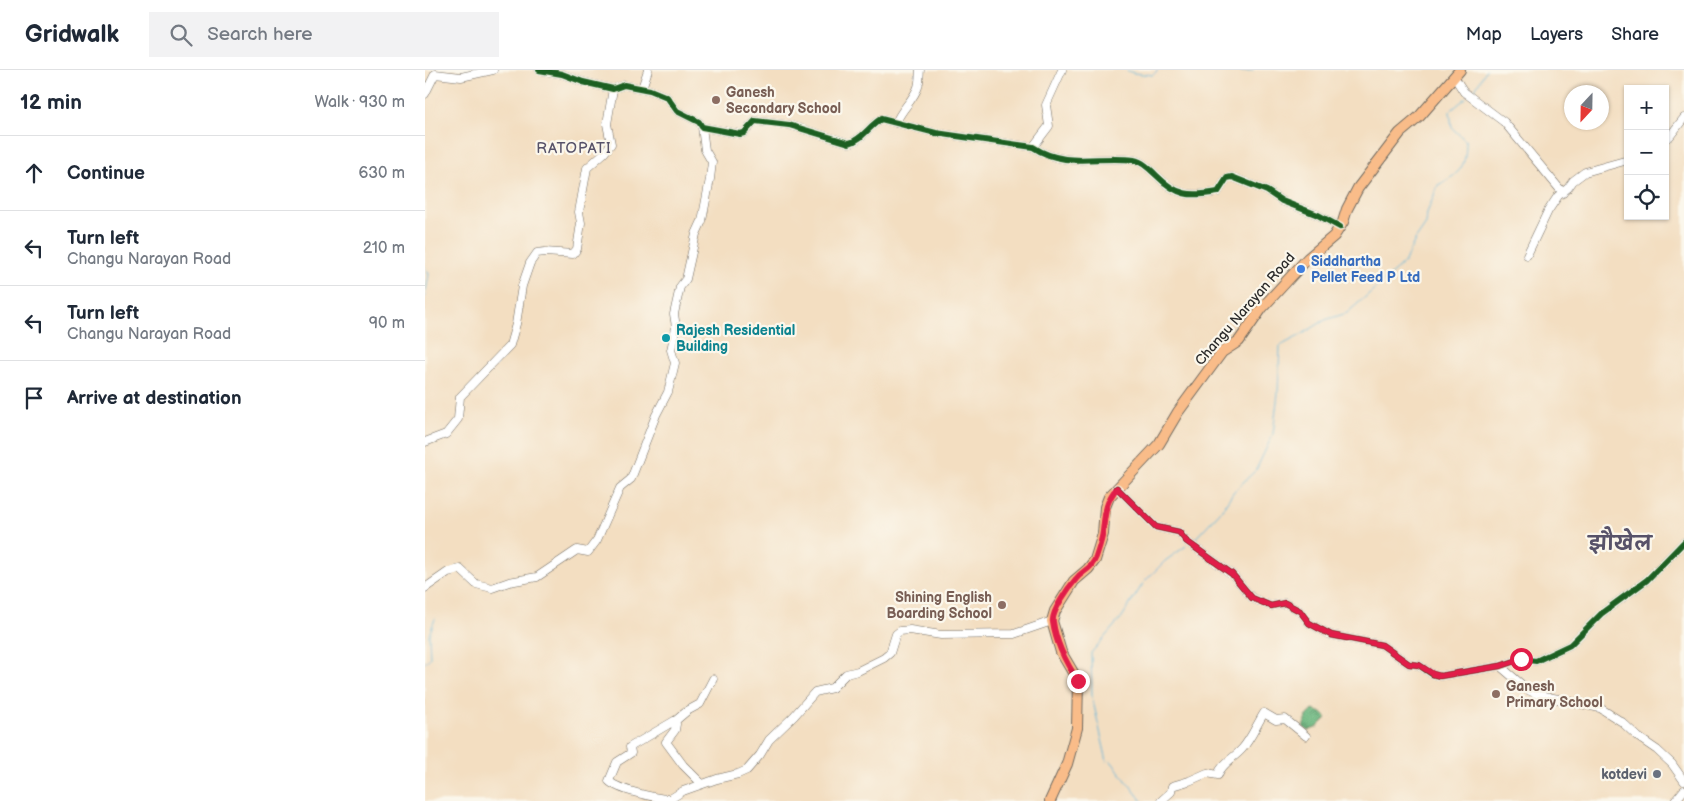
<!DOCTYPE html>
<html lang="en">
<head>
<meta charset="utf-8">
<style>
  :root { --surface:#fff; --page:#f2f2f3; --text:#1f2937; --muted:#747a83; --line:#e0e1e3 }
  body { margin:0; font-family:"Balsamiq Sans","Playpen Sans Deva",sans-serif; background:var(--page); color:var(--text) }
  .controls { position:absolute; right:15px; top:15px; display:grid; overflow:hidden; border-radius:0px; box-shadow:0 1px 4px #0004 }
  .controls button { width:45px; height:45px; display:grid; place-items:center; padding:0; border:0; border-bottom:1px solid var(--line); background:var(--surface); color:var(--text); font:25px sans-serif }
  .compass { position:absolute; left:1139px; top:15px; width:45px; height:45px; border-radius:50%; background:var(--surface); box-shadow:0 1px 4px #0004; rotate:202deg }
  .stop { position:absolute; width:15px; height:15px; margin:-11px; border:4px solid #e11d48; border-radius:50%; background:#fff }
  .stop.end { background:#e11d48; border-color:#fff; box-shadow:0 1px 5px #0008 }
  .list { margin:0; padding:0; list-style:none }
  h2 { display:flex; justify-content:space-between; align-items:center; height:65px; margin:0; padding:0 20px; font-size:21px }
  h2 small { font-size:16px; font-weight:400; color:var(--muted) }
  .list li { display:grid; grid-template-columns:32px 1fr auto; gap:15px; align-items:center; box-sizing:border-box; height:75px; padding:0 20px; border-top:1px solid var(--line) }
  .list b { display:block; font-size:19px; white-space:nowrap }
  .list p { margin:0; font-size:16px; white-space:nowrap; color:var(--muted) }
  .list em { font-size:16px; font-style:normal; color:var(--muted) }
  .icon { flex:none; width:28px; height:28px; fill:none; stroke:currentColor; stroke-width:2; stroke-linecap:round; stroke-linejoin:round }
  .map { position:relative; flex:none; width:1259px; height:731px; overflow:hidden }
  header { display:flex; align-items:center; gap:30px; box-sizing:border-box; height:70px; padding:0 25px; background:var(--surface); border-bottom:1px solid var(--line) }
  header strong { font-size:24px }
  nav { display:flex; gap:28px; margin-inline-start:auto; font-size:18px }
  .search { width:350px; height:45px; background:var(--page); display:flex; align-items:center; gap:12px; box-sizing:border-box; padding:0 18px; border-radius:0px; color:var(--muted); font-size:19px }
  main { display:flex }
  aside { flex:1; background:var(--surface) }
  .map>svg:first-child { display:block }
  .forest { fill:url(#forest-crowns); stroke:#4a7054 }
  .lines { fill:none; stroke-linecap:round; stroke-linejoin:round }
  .stream { stroke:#5cb3d9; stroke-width:1 }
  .minor-casing { stroke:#716a60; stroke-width:9 }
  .major-casing { stroke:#716a60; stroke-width:12 }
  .minor { stroke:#fff; stroke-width:8 }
  .major { stroke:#f9bc89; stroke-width:10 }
  .cycleway-casing { stroke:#fbf7ec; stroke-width:9 }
  .cycleway { stroke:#1b5e20; stroke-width:6 }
  .route { stroke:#e11d48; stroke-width:6 }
  .education-dot { fill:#8d6e63; stroke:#fbf7ec; stroke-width:2 }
  .shop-dot { fill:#3f7fe0; stroke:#fbf7ec; stroke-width:2 }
  .culture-dot { fill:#0f9aa8; stroke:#fbf7ec; stroke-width:2 }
  .worship-dot { fill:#6b7280; stroke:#fbf7ec; stroke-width:2 }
  .labels { text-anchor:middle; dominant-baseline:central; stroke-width:4.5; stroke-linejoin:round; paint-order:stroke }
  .education-label { font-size:14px; font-weight:bold; fill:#785e54; stroke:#fbf7ec; text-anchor:start }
  .shop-label { font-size:14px; font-weight:bold; fill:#366cbe; stroke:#fbf7ec; text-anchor:start }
  .street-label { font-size:14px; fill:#2b2b2b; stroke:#fbf7ec }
  .culture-label { font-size:14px; font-weight:bold; fill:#0d838f; stroke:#fbf7ec; text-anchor:start }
  .worship-label { font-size:14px; font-weight:bold; fill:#5b616d; stroke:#fbf7ec; text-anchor:end }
  .neighbourhood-label { font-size:15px; letter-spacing:1px; fill:#575269; stroke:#fbf7ec }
  .district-label { font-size:19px; font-weight:bold; fill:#575269; stroke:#fbf7ec }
</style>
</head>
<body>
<header>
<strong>Gridwalk</strong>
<div class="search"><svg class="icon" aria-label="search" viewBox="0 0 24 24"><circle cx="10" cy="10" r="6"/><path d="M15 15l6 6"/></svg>Search here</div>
<nav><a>Map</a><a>Layers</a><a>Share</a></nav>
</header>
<main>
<aside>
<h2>12 min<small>Walk · 930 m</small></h2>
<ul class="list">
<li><svg class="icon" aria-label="ahead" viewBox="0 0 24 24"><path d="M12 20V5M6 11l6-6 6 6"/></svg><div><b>Continue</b></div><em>630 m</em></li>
<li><svg class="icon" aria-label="left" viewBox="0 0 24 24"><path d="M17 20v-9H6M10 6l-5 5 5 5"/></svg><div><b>Turn left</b><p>Changu Narayan Road</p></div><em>210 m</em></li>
<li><svg class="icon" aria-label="left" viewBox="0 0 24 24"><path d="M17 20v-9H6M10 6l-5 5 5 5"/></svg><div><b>Turn left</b><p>Changu Narayan Road</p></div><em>90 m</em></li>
<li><svg class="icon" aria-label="arrive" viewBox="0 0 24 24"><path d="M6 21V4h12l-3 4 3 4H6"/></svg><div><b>Arrive at destination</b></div></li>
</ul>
</aside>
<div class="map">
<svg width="1259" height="731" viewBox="0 0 1259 731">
  <defs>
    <pattern id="forest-crowns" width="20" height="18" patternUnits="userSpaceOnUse" patternTransform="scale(1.25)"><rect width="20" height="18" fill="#69b57d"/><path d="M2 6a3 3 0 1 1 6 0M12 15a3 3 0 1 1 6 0" fill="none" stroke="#579367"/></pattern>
  </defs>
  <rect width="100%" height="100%" fill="#fbf7ec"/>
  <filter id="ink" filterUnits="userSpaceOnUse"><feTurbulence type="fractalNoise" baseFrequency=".02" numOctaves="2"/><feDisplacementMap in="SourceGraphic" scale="10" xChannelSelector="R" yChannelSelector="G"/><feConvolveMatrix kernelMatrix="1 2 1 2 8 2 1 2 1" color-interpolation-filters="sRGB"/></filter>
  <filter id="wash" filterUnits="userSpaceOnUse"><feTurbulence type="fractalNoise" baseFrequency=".0096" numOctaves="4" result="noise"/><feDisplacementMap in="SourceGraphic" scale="20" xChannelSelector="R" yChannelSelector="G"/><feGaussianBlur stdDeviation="1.12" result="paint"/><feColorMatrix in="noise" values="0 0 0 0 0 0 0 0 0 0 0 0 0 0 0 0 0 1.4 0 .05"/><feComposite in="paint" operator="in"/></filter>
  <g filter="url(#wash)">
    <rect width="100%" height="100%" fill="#f3dec1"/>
    <path class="forest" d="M888,640L897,643L902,648L893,657L883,661L878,657L882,646Z"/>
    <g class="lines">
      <g class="stream">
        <path d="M701,0L708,3L728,5L733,0"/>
        <path d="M811,0L818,2L828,0"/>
        <path d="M1046,24L1049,21L1061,0"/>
        <path d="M0,197L4,204L0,227"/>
        <path d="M767,472L795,442L809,421L831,400L848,364L853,323L855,276L876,265L900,250L922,243L979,193L990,170L1001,154L1002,143L1013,115C1036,103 1041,97 1041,71L1027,58L1025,41L1041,28"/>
        <path d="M0,593L5,588L4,565L10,549"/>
        <path d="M682,691L667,627L666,583L697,547L719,512L740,491L761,476"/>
        <path d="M686,691L717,731"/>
      </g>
    </g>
  </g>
  <g filter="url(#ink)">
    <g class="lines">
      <g class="minor-casing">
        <g id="minor">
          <path d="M114,0L137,4L158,12L188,19L199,15L225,20L242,27L252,41L274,52L277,57L315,64L319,63L330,51L364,55L424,73C436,71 445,55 456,49L511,63L608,77C641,99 673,85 709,90C717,91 725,99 731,105C752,126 765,127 793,122L802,108L807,107L842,121L857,131L893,145L915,157"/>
          <path d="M1030,8L1039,22L1079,52L1138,123"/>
          <path d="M217,18L223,0"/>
          <path d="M0,24L10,4L36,7L68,0"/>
          <path d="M471,53C476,39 488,31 493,17C495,11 494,6 495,0"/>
          <path d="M1240,69L1245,66L1259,48"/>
          <path d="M608,77L624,56L621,35L637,0"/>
          <path d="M1102,185L1123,141L1133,126L1143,118L1148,111L1160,102L1203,90"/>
          <path d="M0,372L21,364L33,349L35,327L85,275L91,254L97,216L105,193L112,183L120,182L148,184L152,179L156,153L154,142L162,98L179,83L186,74L182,54L188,19"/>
          <path d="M692,418L731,457L754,462L761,471L807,504L827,528L846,536L860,533L875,541L884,553L906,565L957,575L984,594L994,595L1007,604L1015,606L1075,596L1096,589L1111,591L1145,575L1177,543L1222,510L1259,472"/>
          <path d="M0,518L23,502L35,499L51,514L67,518L84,512L112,507L152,480L163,482L172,470L195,418L206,409L231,345L243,322L250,293L246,280L251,257L249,244L255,217L261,209L271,164L277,151L285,109L287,92L280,80L277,57"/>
          <path d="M1075,596L1103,620L1114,625L1175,638L1197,652L1213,667L1232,680L1247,694L1259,711"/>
          <path d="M249,652L262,641L275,634L288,609"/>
          <path d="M244,729C230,728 193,720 184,711L192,692L206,683L205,677L249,651L251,654L250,660L241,672L258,695L277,714"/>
          <path d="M242,731L258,721L292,709L313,704L322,700L335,685L344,670L369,646L390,622L407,618L421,604L433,601L459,588L465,583L471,564L475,561L485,560L516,565L589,564L627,551"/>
          <path d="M736,731L746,722L747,716L764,711L782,703L793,705C796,694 809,688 817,679C826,669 831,656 839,643L851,650L860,649L881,666"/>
          <path d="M1250,731L1259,720"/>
        </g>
      </g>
      <g class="major-casing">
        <path id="major" d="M625,731L642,694L652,658L653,611L636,582L627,551L630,541L649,511L663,499L670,490L678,464L680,437L684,427L734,374L753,342L797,282L814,271L837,238L883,188L909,166L918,152L922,139L933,118L975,63L994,47L1035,0"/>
      </g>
      <use href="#minor" class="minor"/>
      <use href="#major" class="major"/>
      <g class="cycleway-casing">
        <g id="cycleway">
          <path d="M114,0L137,4L158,12L188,19L199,15L225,20L242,27L252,41L274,52L277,57L315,64L319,63L330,51L364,55L424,73C436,71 445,55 456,49L511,63L608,77C641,99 673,85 709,90C717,91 725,99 731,105C752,126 765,127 793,122L802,108L807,107L842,121L857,131L893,145L915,157"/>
          <path d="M692,418L731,457L754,462L761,471L807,504L827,528L846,536L860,533L875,541L884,553L906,565L957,575L984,594L994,595L1007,604L1015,606L1075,596L1096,589L1111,591L1145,575L1177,543L1222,510L1259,472"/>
        </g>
      </g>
      <use href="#cycleway" class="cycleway"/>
    </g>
  </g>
  <g class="lines" filter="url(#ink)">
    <path class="route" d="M653,611C641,593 631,574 628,552C626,542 644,517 651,509C658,500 666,500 671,487C674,478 677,470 678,461C680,444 680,432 692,418L731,457L754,462L761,471L807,504L827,528L846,536L860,533L875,541L884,553L906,565L957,575L984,594L994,595L1008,604L1015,606L1075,596L1096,589"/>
  </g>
  <g class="education-dot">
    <circle cx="291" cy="30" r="5"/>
    <circle cx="577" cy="535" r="5"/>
    <circle cx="1071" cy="624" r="5"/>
  </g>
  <circle class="shop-dot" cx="876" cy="199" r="5"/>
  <circle class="culture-dot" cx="241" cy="268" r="5"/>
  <circle class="worship-dot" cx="1232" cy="704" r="5"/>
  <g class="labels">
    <g class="education-label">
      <text x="301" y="22">Ganesh<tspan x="301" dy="16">Secondary School</tspan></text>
      <text x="567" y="527" text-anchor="end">Shining English<tspan x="567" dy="16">Boarding School</tspan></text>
      <text x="1081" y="616">Ganesh<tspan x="1081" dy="16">Primary School</tspan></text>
    </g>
    <g class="shop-label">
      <text x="886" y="191">Siddhartha<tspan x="886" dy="16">Pellet Feed P Ltd</tspan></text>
    </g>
    <g class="street-label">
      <text transform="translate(820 239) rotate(-49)">Changu Narayan Road</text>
    </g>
    <g class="culture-label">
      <text x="251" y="260">Rajesh Residential<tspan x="251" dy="16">Building</tspan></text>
    </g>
    <g class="worship-label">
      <text x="1222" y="704">kotdevi</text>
    </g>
    <g class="neighbourhood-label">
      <text x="149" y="78">RATOPATI</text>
    </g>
    <g class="district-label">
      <text x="1195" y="474">झौखेल</text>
    </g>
  </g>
</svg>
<div class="controls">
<button>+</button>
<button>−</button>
<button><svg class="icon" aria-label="locate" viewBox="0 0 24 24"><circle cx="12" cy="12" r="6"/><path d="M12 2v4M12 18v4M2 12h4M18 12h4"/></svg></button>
</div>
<svg class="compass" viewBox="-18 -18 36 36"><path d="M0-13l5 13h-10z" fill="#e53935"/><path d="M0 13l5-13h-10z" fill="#747a83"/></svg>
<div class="stop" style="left:1096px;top:589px"></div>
<div class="stop end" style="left:653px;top:611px"></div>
</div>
</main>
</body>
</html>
